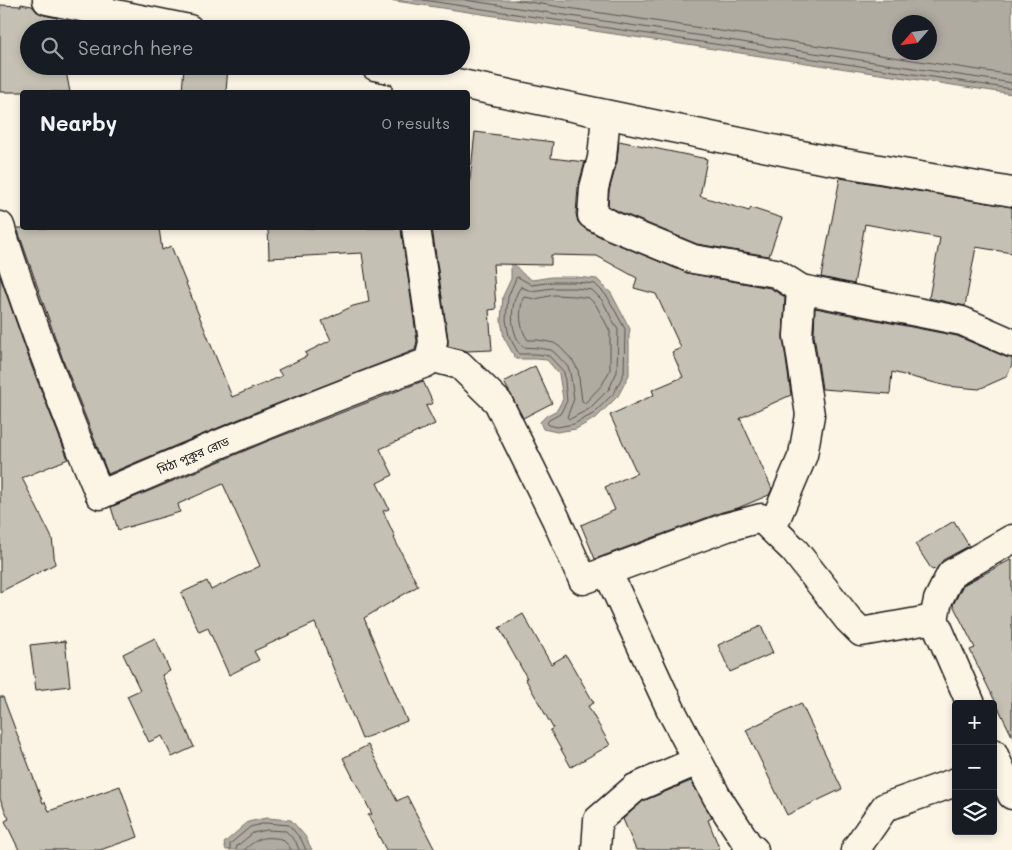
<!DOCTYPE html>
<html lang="en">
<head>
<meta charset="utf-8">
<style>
  :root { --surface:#171b24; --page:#20242c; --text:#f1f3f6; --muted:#9ea1a6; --line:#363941 }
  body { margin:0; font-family:Mali,"Noto Sans Bengali",sans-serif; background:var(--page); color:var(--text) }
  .controls { position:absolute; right:15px; bottom:15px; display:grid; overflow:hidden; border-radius:5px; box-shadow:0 2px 8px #0003 }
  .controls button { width:45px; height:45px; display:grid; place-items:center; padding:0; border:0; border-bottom:1px solid var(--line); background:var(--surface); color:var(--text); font:25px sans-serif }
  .compass { position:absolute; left:892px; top:15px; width:45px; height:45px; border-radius:50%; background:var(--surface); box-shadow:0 2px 8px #0003; rotate:242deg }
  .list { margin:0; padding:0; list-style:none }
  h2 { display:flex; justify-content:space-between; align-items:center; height:65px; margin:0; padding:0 20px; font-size:21px }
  h2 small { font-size:16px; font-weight:400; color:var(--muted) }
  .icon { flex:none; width:28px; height:28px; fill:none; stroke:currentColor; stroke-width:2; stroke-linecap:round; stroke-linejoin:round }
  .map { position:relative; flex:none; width:1012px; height:850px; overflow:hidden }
  .search { position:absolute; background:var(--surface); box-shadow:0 2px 8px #0003; left:20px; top:20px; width:450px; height:55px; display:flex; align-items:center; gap:12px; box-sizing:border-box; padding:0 18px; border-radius:28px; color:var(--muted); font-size:19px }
  .panel { position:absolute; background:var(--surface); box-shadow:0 2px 8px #0003; left:20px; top:90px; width:450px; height:140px; border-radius:5px }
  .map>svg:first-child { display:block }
  .water { fill:#b0aba1; stroke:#75726c; fill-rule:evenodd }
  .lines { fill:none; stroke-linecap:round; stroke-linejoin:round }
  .shore { stroke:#575551; stroke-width:1 }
  .building { fill:#c4c0b3; stroke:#1c1c1c }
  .minor-casing { stroke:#1c1c1c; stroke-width:31 }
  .tertiary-casing { stroke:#1c1c1c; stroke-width:31 }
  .minor { stroke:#fcf5e5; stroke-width:28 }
  .tertiary { stroke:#fcf5e5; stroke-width:28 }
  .labels { text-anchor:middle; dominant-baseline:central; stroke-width:5; stroke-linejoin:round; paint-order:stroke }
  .street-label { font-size:12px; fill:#1c1c1c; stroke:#fcf5e5 }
</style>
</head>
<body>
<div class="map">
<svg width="1012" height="850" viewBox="0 0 1012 850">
  <rect width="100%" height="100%" fill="#fcf5e5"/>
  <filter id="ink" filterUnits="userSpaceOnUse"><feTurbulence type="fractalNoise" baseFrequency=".02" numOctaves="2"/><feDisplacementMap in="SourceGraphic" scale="10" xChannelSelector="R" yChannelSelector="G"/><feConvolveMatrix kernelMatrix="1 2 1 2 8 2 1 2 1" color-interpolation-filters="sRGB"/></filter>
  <g filter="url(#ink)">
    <g class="water">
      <path d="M389,0H1012V94ZM900,22H930V52H900Z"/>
      <path d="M511,261L523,274L532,280L552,277H576L597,279L611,293L630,329L629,335V375L618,396L596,418L576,429L557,432L543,429L540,422L546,416L557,410L563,399L559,374L547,360L536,359H516L504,338L501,320L503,296L511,279Z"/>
      <path d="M266,818L291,820L305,836L312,850H226L224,843L248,822Z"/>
    </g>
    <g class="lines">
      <g class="shore">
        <path d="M423,0L1012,89"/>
        <path d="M465,0L1012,83"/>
        <path d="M515,0L1012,75"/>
        <path d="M518,277L532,285L553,282H576L595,284L607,296L625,329L624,373L614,393L593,414L574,424L557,427L549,425L547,423L549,420L560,414L567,401L564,372L549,356L537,354H519L509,336L506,320L508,297L516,278Z"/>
        <path d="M521,287L531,291L553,288H575L592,290L602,300L618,330L617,372L609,389L589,409L572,418L569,419L567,417L574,399L570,372L568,367L555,353L551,350L538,348L523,347C520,343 516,338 515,333C510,320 512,297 521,287Z"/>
        <path d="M554,295L575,296L589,298L596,305L610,331V370L602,385L585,403L582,401L578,370L573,361L560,347L554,343L538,340H528C519,328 519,312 523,298L525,297L535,299Z"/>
        <path d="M230,850V844L250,827L266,823L289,825L301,839L306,850"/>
        <path d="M236,850L237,846L253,833L267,830L286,831L296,842L299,850"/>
        <path d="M244,850C259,837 263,836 282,839L289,846L291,850"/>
      </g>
    </g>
    <g class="building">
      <path d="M21,4L32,6L37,12L44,15L57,18L59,29H29V66H65L70,92H0V5L21,6Z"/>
      <path d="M184,66H228L226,92H182Z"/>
      <path d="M475,132L553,142L551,158L585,162L578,187L576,214L578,222L585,229L607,240L687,273L770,288L785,297L783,338L791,395L740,418L772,489L769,495L738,508L722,512L595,559L581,525L615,510L605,487L637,473L610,415L654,395L652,390L683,377L672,352L681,348L656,294L634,288L637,278L597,256L551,255V265L493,264L496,309L489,310L492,350L467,351L448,346V339L432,228H468V198Z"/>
      <path d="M619,141L707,159L700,196L749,211L751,208L782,218L769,256L697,244L620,212L608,206L609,191L617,162Z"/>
      <path d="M840,178L1012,207V253L976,247L965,306L929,298L940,238L865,224L854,284L821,277Z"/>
      <path d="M17,228H159L162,250L171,246L232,397L282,376L278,370L307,356L305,353L331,340L322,321L353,306L369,302L362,253L269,258L268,228H401L417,341L415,350L256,412L108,474L62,357Z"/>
      <path d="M0,276L32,367L68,459L22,478L52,538L55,564L0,592Z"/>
      <path d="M815,308L957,336L1006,357L1012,358V365L1006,377L979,389L947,386L892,372L890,394L822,389L814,335Z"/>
      <path d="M535,366L552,403L523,418L504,382Z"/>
      <path d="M423,381L433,403L426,406L435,424L380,449L393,475L377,483L389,509L383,511L395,537L394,538L418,586L364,618L407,721L362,739L315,623L254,651L259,660L229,675L208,628L199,632L181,593L207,581L211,590L260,566L223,484L178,504L180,512L118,530L111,507L268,441Z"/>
      <path d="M954,521L969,546L943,560L936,570L935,569L932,570L915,544Z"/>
      <path d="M1012,559V736L970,650L975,648L953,605L963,585Z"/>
      <path d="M523,614L551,664L566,655L594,703L588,706L610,745L571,767L550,730L553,728L525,678H527L499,628Z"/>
      <path d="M761,626L773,653L730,672L718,645Z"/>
      <path d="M155,638L170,671L162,675L194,747L172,757L162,736L149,742L127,696L140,690L123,654Z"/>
      <path d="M65,641L70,686L36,690L30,645Z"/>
      <path d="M0,697H3L43,803L45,802L49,811L120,786L138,837L100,850H19L5,821L9,819L0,799Z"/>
      <path d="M801,703L842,789L787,815L746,730Z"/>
      <path d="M368,745L397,801L407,796L435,850H386L368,815L372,814L343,758Z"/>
      <path d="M691,781L712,818L708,820L720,850H636L623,819L643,801Z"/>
    </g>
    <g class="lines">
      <g class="minor-casing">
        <g id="minor">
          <path d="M47,0L189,29"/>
          <path d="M375,66L816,158L1012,192"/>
          <path d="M606,115L602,158L594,188L592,215L613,226L693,259L776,273L801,289L962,321L1012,343"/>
          <path d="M430,357L460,365L498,402L556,519L583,580L727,527L761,518L794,550L848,619L861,632L934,619L971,704"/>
          <path d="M772,528L803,455L810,415L798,336L801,289"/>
          <path d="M607,571L671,710L717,797L748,845L754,850"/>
          <path d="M934,619L938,600L951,574L1012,539"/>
          <path d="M993,753L1012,795"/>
          <path d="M596,850L598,820L635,788L697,761"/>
          <path d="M855,850L885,807L956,782"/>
        </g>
      </g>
      <g class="tertiary-casing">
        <g id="tertiary">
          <path d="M406,73L407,92"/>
          <path d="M0,226C29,318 63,407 100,495C208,448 316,403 426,363L430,357L433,341L416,228"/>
        </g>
      </g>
      <use href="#minor" class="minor"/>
      <use href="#tertiary" class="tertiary"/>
    </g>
  </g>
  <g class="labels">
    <g class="street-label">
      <text transform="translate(193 455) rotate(-23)">মিঠা পুকুর রোড</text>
    </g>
  </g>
</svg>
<div class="controls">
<button>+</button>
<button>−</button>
<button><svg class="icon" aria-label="layers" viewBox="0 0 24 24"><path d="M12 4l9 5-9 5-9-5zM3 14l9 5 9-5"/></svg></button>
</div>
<svg class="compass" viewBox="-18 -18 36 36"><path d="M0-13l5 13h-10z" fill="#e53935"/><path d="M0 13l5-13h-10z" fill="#9ea1a6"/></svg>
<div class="search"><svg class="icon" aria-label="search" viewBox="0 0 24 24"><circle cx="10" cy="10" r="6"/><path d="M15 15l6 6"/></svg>Search here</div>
<section class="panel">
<h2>Nearby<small>0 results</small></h2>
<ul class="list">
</ul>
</section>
</div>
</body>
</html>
